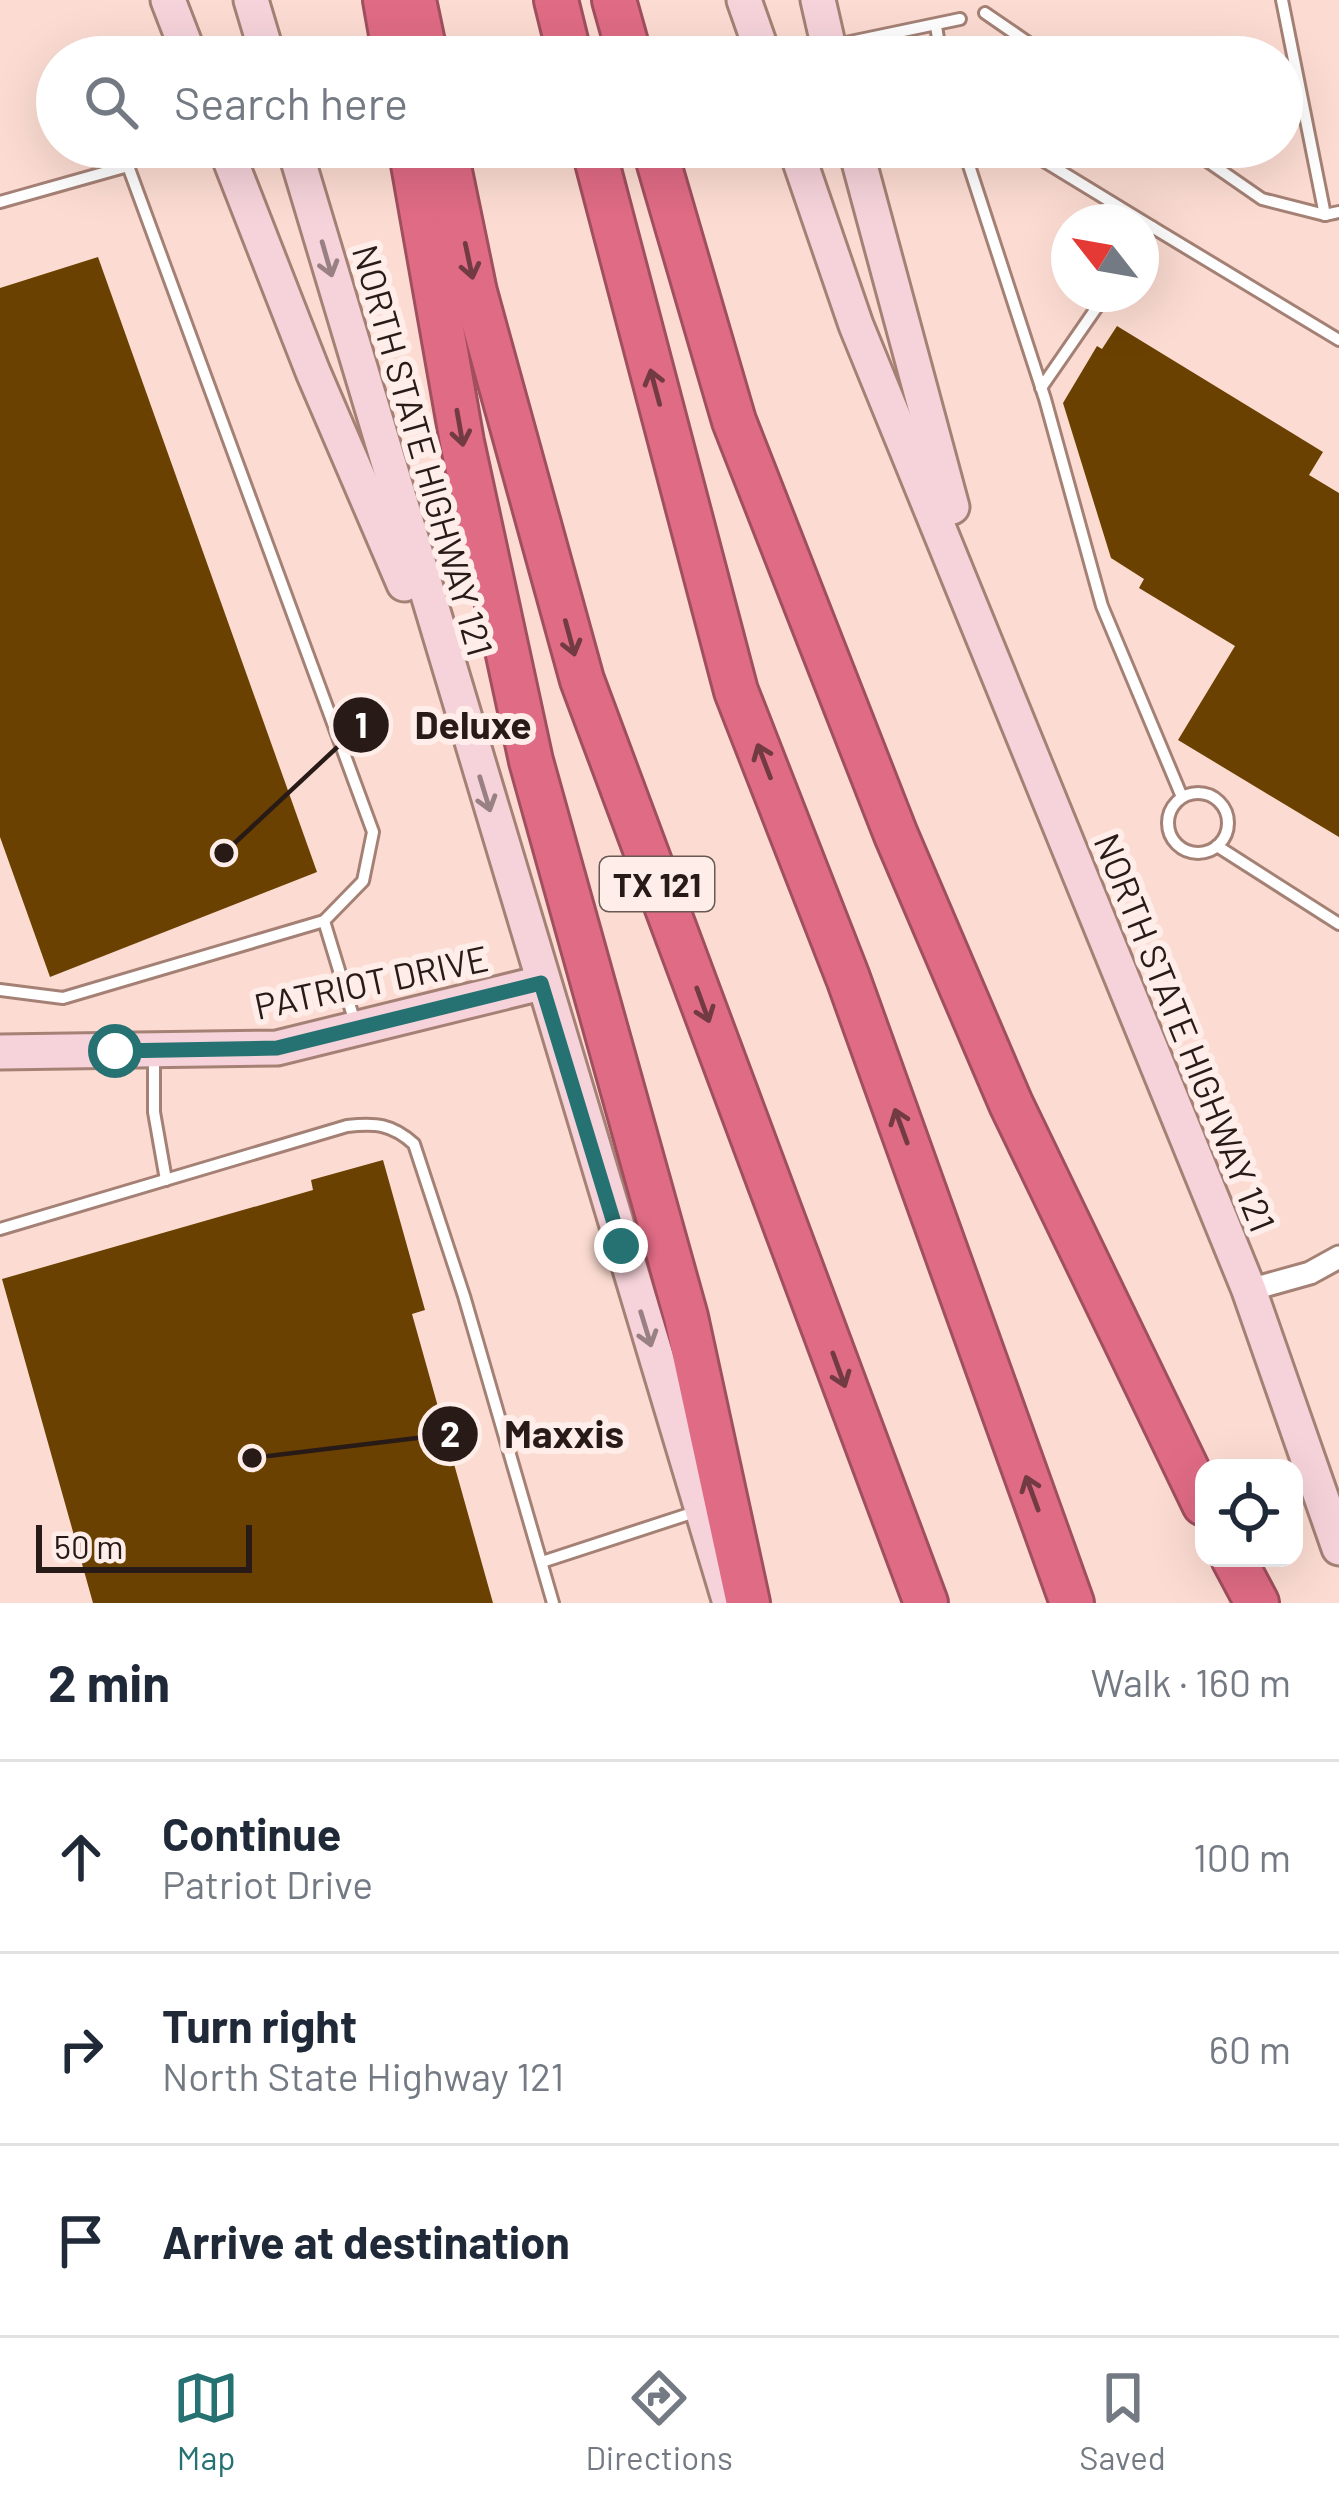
<!DOCTYPE html>
<html lang="en">
<head>
<meta charset="utf-8">
<style>
  :root { --surface:#fff; --page:#f6f6f7; --text:#1f2937; --muted:#747a83; --line:#e0e1e3; --accent:#267171 }
  body { margin:0; font-family:Barlow,sans-serif; background:var(--page); color:var(--text) }
  .controls { position:absolute; right:36px; bottom:36px; display:grid; overflow:hidden; border-radius:24px; box-shadow:0 12px 48px #0002 }
  .controls button { width:108px; height:108px; display:grid; place-items:center; padding:0; border:0; border-bottom:3px solid var(--line); background:var(--surface); color:var(--text); font:60px sans-serif }
  .compass { position:absolute; left:1051px; top:204px; width:108px; height:108px; border-radius:50%; background:var(--surface); box-shadow:0 12px 48px #0002; rotate:301deg }
  .scale { position:absolute; left:36px; bottom:30px; width:216px; box-sizing:border-box; padding-left:12px; border:6px solid #281a16; border-top:0; font-size:33px; line-height:42px; white-space:nowrap; color:#281a16; -webkit-text-stroke:9px #feede8; paint-order:stroke }
  .stop { position:absolute; width:36px; height:36px; margin:-27px; border:9px solid #267171; border-radius:50%; background:#fff }
  .stop.end { background:#267171; border-color:#fff; box-shadow:0 3px 12px #0008 }
  .list { margin:0; padding:0; list-style:none }
  h2 { display:flex; justify-content:space-between; align-items:center; height:156px; margin:0; padding:0 48px; font-size:51px }
  h2 small { font-size:39px; font-weight:400; color:var(--muted) }
  .list li { display:grid; grid-template-columns:78px 1fr auto; gap:36px; align-items:center; box-sizing:border-box; height:192px; padding:0 48px; border-top:3px solid var(--line) }
  .list b { display:block; font-size:45px; white-space:nowrap }
  .list p { margin:0; font-size:39px; white-space:nowrap; color:var(--muted) }
  .list em { font-size:39px; font-style:normal; color:var(--muted) }
  .icon { flex:none; width:66px; height:66px; fill:none; stroke:currentColor; stroke-width:2; stroke-linecap:round; stroke-linejoin:round }
  .map { position:relative; flex:none; width:1339px; height:1603px; overflow:hidden }
  .search { position:absolute; background:var(--surface); box-shadow:0 12px 48px #0002; left:36px; right:36px; top:36px; height:132px; display:flex; align-items:center; gap:30px; box-sizing:border-box; padding:0 42px; border-radius:66px; color:var(--muted); font-size:45px }
  .sheet { height:732px; background:var(--surface) }
  nav { display:flex; justify-content:space-around; align-items:center; box-sizing:border-box; height:168px; border-top:3px solid var(--line); background:var(--surface); font-size:33px; color:var(--muted) }
  nav a { display:grid; justify-items:center; gap:6px }
  nav .on { color:var(--accent) }
  .map>svg:first-child { display:block }
  .building { fill:#6a4100 }
  .lines { fill:none; stroke-linecap:round; stroke-linejoin:round }
  .lane-casing { stroke:#a58175; stroke-width:16 }
  .street-casing { stroke:#a58175; stroke-width:27 }
  .secondary-casing { stroke:#a58175; stroke-width:39 }
  .highway-casing { stroke:#a04f5e; stroke-width:48 }
  .lane { stroke:#fff; stroke-width:10 }
  .street { stroke:#fff; stroke-width:21 }
  .secondary { stroke:#f6d3da; stroke-width:33 }
  .highway { stroke:#e06b85; stroke-width:42 }
  .oneway { stroke:#998082 }
  .oneway2 { stroke:#723a42 }
  .route { stroke:#267171; stroke-width:15 }
  .labels { text-anchor:middle; dominant-baseline:central; stroke-width:12; stroke-linejoin:round; paint-order:stroke }
  .shield { fill:#feede8; stroke:#685955; stroke-width:3 }
  .shield-label { font-size:33px; font-weight:bold; fill:#281a16 }
  .street-label { font-size:36px; fill:#281a16; stroke:#feede8 }
  .leader { fill:none; stroke:#281a16; stroke-width:4.5 }
  .callout-dot { fill:#281a16; stroke:#feede8; stroke-width:4.5 }
  .mark-label { font-size:36px; text-anchor:middle; font-weight:bold; fill:#fff }
  .callout-label { font-size:39px; text-anchor:middle; font-weight:bold; fill:#281a16; stroke:#feede8; stroke-width:12; stroke-linejoin:round; paint-order:stroke }
</style>
</head>
<body>
<div class="map">
<svg width="1339" height="1603" viewBox="0 0 1339 1603">
  <rect width="100%" height="100%" fill="#fcdcd2"/>
  <g class="building">
    <path d="M98,257L317,872L50,977L0,837V288Z"/>
    <path d="M1117,326L1323,452L1309,475L1339,493V837L1178,740L1235,646L1139,588L1144,579L1111,558L1063,403L1097,346L1102,349Z"/>
    <path d="M383,1160L425,1310L412,1314L493,1603H93L2,1279L313,1190L311,1180Z"/>
  </g>
  <g class="lines">
    <g class="lane-casing">
      <g id="lane">
        <path d="M1282,0L1325,215L1339,212"/>
        <path d="M985,13L1049,57"/>
        <path d="M936,26L941,57"/>
        <path d="M831,46L960,19"/>
        <path d="M963,147L1045,399L1102,606L1182,797"/>
        <path d="M1021,147L1152,227L1141,242"/>
        <path d="M1187,147L1262,199L1325,215"/>
        <path d="M0,202L128,166L373,832L363,881L324,921L356,1026"/>
        <path d="M1152,227L1339,340"/>
        <path d="M1041,388L1106,294"/>
        <circle cx="1198" cy="823" r="30"/>
        <path d="M1217,846L1339,924"/>
        <path d="M0,990L63,998L324,921"/>
        <path d="M154,1052V1112L166,1180"/>
        <path d="M0,1229L347,1126C376,1123 392,1124 414,1144L464,1296L553,1603"/>
        <path d="M542,1562L698,1511"/>
      </g>
    </g>
    <g class="street-casing">
      <path id="street" d="M1249,1290L1310,1273L1339,1257"/>
    </g>
    <g class="secondary-casing">
      <g id="secondary">
        <path d="M168,0L190,57"/>
        <path d="M251,0L268,57"/>
        <path d="M744,0L764,57"/>
        <path d="M818,0L831,57"/>
        <path d="M225,147L313,372L404,584"/>
        <path d="M294,147L730,1603"/>
        <path d="M795,147L856,325L1249,1290L1339,1548"/>
        <path d="M855,147L952,507"/>
        <path d="M0,1052L277,1048L541,983"/>
      </g>
    </g>
    <g class="highway-casing">
      <g id="highway">
        <path d="M385,0L395,57"/>
        <path d="M414,0L426,57"/>
        <path d="M556,0L570,57"/>
        <path d="M614,0L630,57"/>
        <path d="M410,147L462,442L531,761L686,1317L748,1603"/>
        <path d="M445,147L475,292L582,680L926,1603"/>
        <path d="M593,147L736,691L848,978L1072,1603"/>
        <path d="M654,147L734,421L896,835L1011,1104L1204,1504"/>
        <path d="M1233,1558L1257,1603"/>
      </g>
    </g>
    <use href="#lane" class="lane"/>
    <use href="#street" class="street"/>
    <use href="#secondary" class="secondary"/>
    <use href="#highway" class="highway"/>
  </g>
  <defs><path id="oneway-shaft" d="M-6 0H5M1.5-3L5.5 0L1.5 3" fill="none" stroke-width="1.6" stroke-linecap="round" stroke-linejoin="round" transform="scale(3)"/></defs>
  <g class="oneway">
    <use href="#oneway-shaft" transform="translate(327 259) rotate(74)"/>
    <use href="#oneway-shaft" transform="translate(485 794) rotate(73)"/>
    <use href="#oneway-shaft" transform="translate(646 1329) rotate(73)"/>
  </g>
  <g class="oneway2">
    <use href="#oneway-shaft" transform="translate(469 261) rotate(78)"/>
    <use href="#oneway-shaft" transform="translate(655 387) rotate(-105)"/>
    <use href="#oneway-shaft" transform="translate(460 428) rotate(80)"/>
    <use href="#oneway-shaft" transform="translate(570 638) rotate(75)"/>
    <use href="#oneway-shaft" transform="translate(764 761) rotate(-111)"/>
    <use href="#oneway-shaft" transform="translate(703 1005) rotate(70)"/>
    <use href="#oneway-shaft" transform="translate(901 1126) rotate(-110)"/>
    <use href="#oneway-shaft" transform="translate(839 1370) rotate(70)"/>
    <use href="#oneway-shaft" transform="translate(1032 1493) rotate(-110)"/>
  </g>
  <g class="lines">
    <path class="route" d="M115,1051L277,1048L541,983L621,1246"/>
  </g>
  <g class="labels">
    <rect class="shield" x="600" y="857" width="114" height="54" rx="9"/>
    <g class="shield-label">
      <text x="657" y="884">TX 121</text>
    </g>
    <g class="street-label">
      <text transform="translate(424 450) rotate(74)">NORTH STATE HIGHWAY 121</text>
      <text transform="translate(371 981) rotate(-12)">PATRIOT DRIVE</text>
      <text transform="translate(1186 1032) rotate(68)">NORTH STATE HIGHWAY 121</text>
    </g>
  </g>
  <path class="leader" d="M224 853L361 725M252 1458L450 1434"/>
  <g class="callout-dot">
    <circle cx="224" cy="853" r="12"/>
    <circle cx="252" cy="1458" r="12"/>
    <circle cx="361" cy="725" r="30"/>
    <circle cx="450" cy="1434" r="30"/>
  </g>
  <g class="mark-label">
    <text x="361" y="738">1</text>
    <text x="450" y="1447">2</text>
  </g>
  <g class="callout-label">
    <text x="473" y="739">Deluxe</text>
    <text x="564" y="1448">Maxxis</text>
  </g>
</svg>
<div class="controls">
<button><svg class="icon" aria-label="locate" viewBox="0 0 24 24"><circle cx="12" cy="12" r="6"/><path d="M12 2v4M12 18v4M2 12h4M18 12h4"/></svg></button>
</div>
<svg class="compass" viewBox="-18 -18 36 36"><path d="M0-13l5 13h-10z" fill="#e53935"/><path d="M0 13l5-13h-10z" fill="#747a83"/></svg>
<div class="scale">50 m</div>
<div class="stop" style="left:115px;top:1051px"></div>
<div class="stop end" style="left:621px;top:1246px"></div>
<div class="search"><svg class="icon" aria-label="search" viewBox="0 0 24 24"><circle cx="10" cy="10" r="6"/><path d="M15 15l6 6"/></svg>Search here</div>
</div>
<section class="sheet">
<h2>2 min<small>Walk · 160 m</small></h2>
<ul class="list">
<li><svg class="icon" aria-label="ahead" viewBox="0 0 24 24"><path d="M12 20V5M6 11l6-6 6 6"/></svg><div><b>Continue</b><p>Patriot Drive</p></div><em>100 m</em></li>
<li><svg class="icon" aria-label="right" viewBox="0 0 24 24"><path d="M7 20v-9h11M14 6l5 5-5 5"/></svg><div><b>Turn right</b><p>North State Highway 121</p></div><em>60 m</em></li>
<li><svg class="icon" aria-label="arrive" viewBox="0 0 24 24"><path d="M6 21V4h12l-3 4 3 4H6"/></svg><div><b>Arrive at destination</b></div></li>
</ul>
</section>
<nav>
<a class="on"><svg class="icon" aria-label="map" viewBox="0 0 24 24"><path d="M3 6l6-2 6 2 6-2v14l-6 2-6-2-6 2zM9 4v14M15 6v14"/></svg>Map</a>
<a><svg class="icon" aria-label="directions" viewBox="0 0 24 24"><path d="M12 3l9 9-9 9-9-9zM9 14v-3h6M13 9l2 2-2 2"/></svg>Directions</a>
<a><svg class="icon" aria-label="saved" viewBox="0 0 24 24"><path d="M7 4h10v16l-5-4-5 4z"/></svg>Saved</a>
</nav>
</body>
</html>
